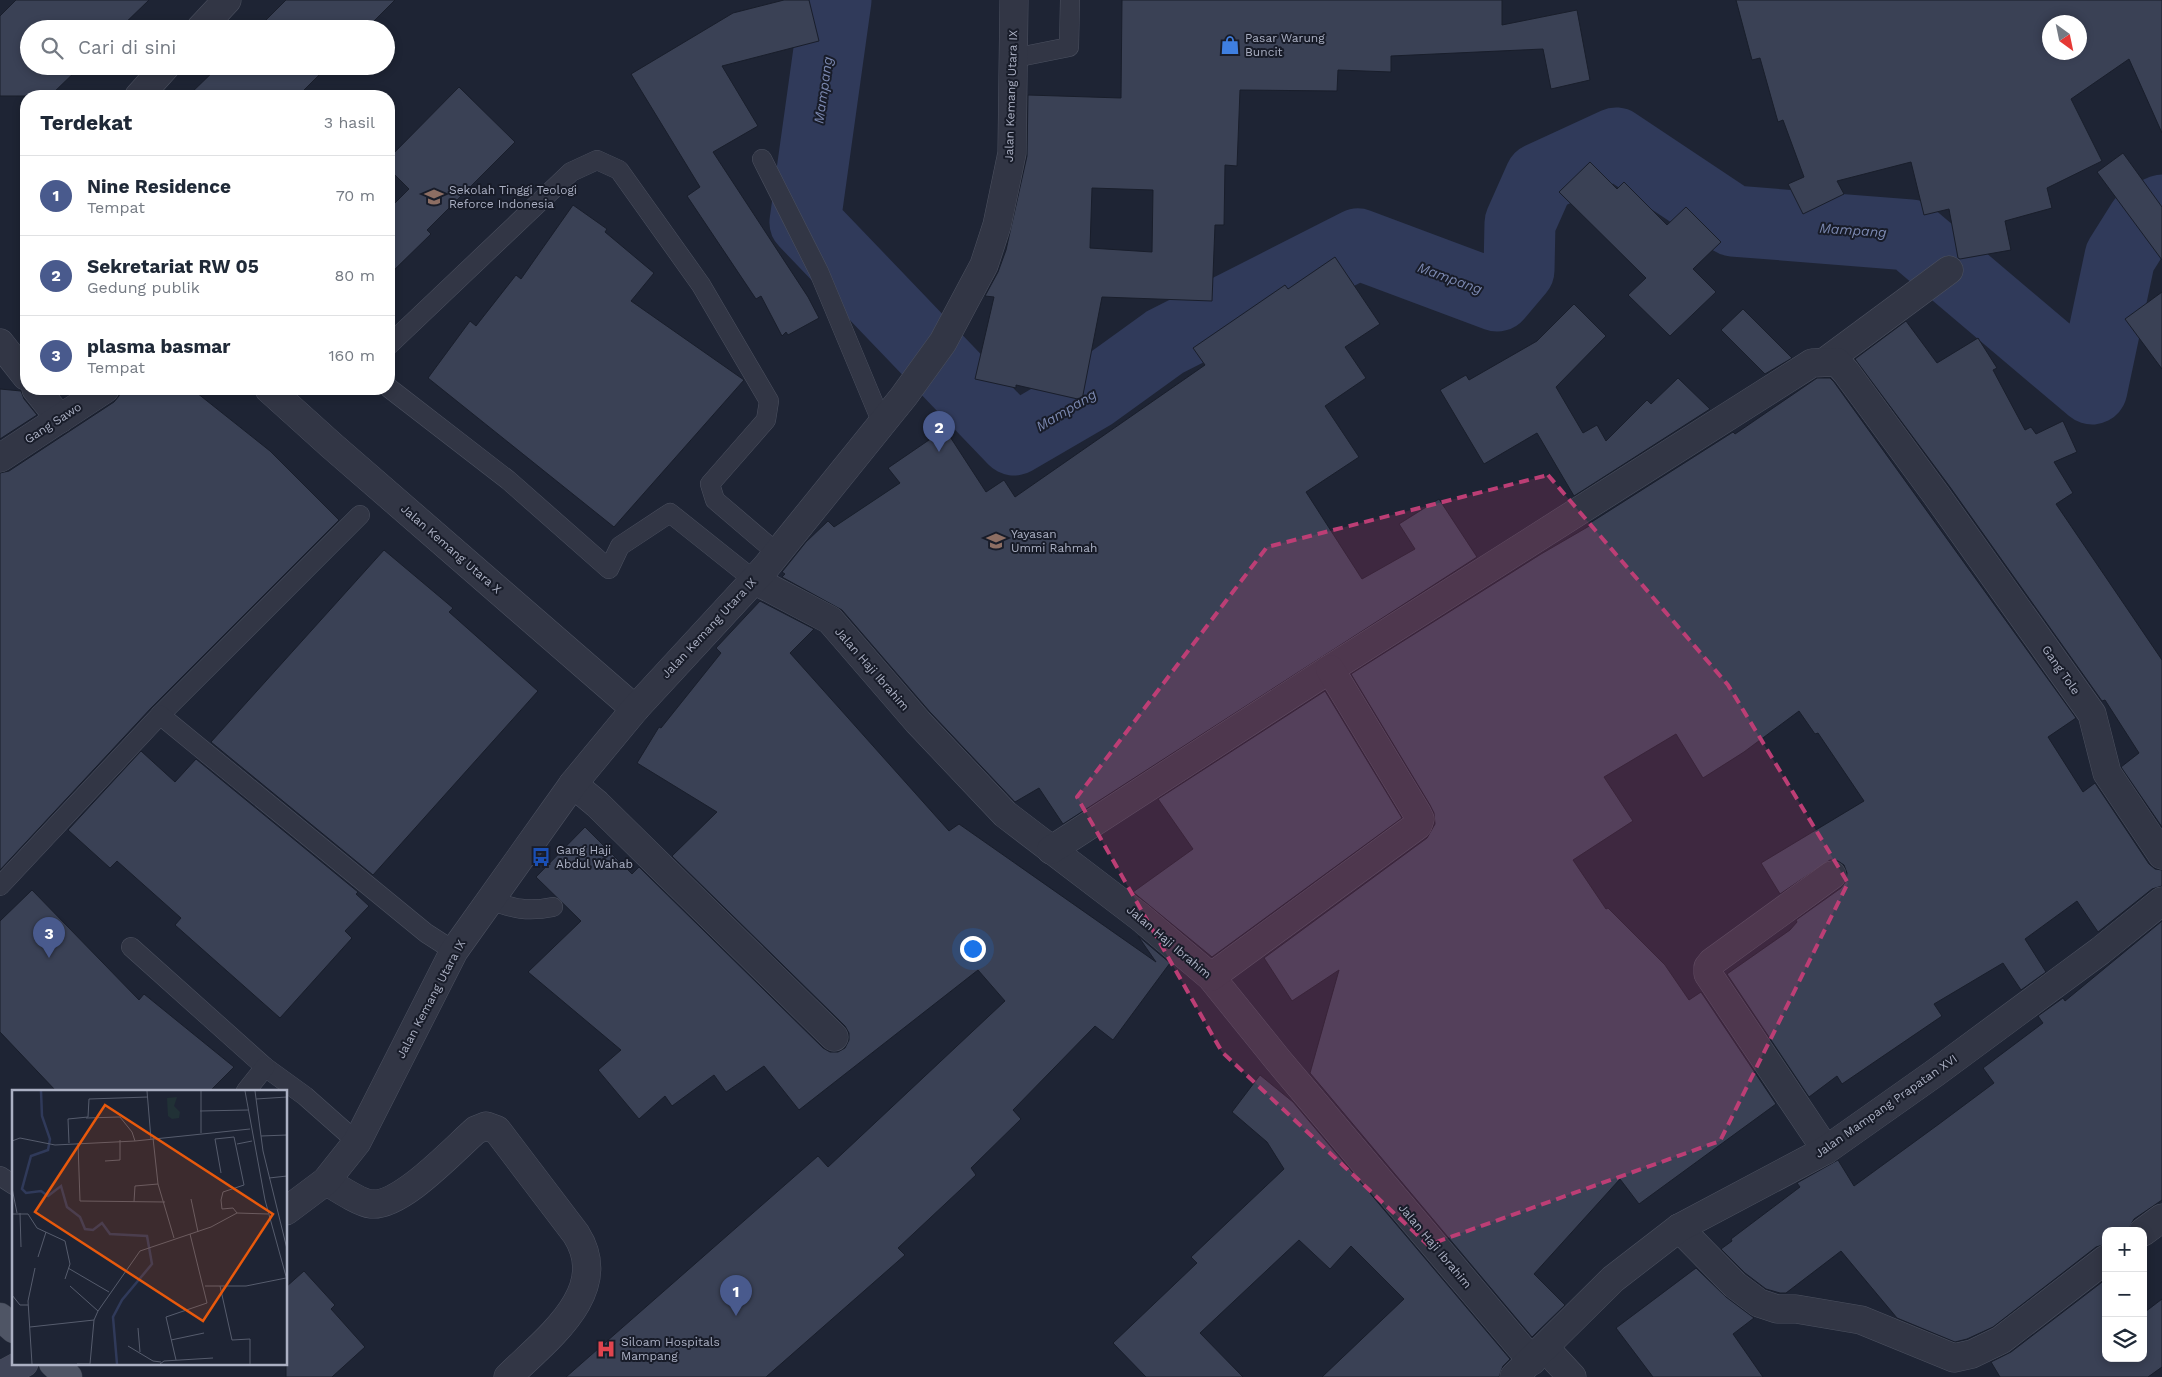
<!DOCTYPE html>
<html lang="id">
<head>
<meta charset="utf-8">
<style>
  :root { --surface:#fff; --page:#f2f2f3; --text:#1f2937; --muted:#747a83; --line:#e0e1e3; --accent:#495a8d }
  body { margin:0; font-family:"Work Sans",sans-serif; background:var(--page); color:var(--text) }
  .controls { position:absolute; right:15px; bottom:15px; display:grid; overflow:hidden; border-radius:10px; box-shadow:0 2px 8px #0003 }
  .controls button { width:45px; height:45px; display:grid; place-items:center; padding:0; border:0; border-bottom:1px solid var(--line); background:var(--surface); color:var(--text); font:25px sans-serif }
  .compass { position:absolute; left:2042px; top:15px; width:45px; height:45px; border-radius:50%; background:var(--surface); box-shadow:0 2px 8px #0003; rotate:147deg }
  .you { position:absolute; left:972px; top:948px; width:18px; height:18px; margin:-12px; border:4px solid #fff; border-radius:50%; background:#1a73e8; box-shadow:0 0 0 8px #1a73e833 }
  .badge { display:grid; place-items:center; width:32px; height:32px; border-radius:50%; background:var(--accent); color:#fff; font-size:16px; font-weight:700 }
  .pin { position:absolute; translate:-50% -41px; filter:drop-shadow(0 1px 2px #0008) }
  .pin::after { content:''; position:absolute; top:26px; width:18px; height:15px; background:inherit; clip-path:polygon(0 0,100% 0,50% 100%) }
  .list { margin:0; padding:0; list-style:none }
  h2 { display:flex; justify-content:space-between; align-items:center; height:65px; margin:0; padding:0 20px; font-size:21px }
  h2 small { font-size:16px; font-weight:400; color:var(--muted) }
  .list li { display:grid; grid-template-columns:32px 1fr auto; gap:15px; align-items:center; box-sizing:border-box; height:80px; padding:0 20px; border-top:1px solid var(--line) }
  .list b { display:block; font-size:19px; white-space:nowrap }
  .list p { margin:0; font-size:16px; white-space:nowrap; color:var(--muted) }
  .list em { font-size:16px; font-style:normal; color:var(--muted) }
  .icon { flex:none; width:28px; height:28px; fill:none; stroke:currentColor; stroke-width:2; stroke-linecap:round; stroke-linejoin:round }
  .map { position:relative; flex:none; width:2162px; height:1377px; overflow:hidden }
  .search { position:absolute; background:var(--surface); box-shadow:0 2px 8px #0003; left:20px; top:20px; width:375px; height:55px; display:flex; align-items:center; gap:12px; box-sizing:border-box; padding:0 18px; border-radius:28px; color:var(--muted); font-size:19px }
  .panel { position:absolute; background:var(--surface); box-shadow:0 2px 8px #0003; left:20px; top:90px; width:375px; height:305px; border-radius:20px }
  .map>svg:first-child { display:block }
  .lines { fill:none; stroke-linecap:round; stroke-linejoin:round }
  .river { stroke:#303a5a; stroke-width:71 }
  .building { fill:#3a4155; stroke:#191e2b; fill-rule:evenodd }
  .service-casing { stroke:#4c5160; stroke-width:20 }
  .minor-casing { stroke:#4c5160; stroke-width:29 }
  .tertiary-casing { stroke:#4c5160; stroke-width:29 }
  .secondary-casing { stroke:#4c5160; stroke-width:29 }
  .primary-casing { stroke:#3b404e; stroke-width:29 }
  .service { stroke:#323645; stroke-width:19 }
  .minor { stroke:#323645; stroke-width:28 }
  .tertiary { stroke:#323645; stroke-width:28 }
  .secondary { stroke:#404558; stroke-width:28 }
  .primary { stroke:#4f5565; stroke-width:28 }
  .marked { fill:#bc3e75; fill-opacity:0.2; stroke:#bc3e75; stroke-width:4; stroke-dasharray:10 6; stroke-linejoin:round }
  .labels { text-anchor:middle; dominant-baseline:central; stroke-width:4; stroke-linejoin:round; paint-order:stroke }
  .poi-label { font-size:12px; fill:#abb0c3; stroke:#181c29; text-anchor:start }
  .street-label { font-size:12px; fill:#abb0c3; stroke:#181c29 }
  .water-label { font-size:14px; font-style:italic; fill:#7b88b0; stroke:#181c29 }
  .inset-river { fill:none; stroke:#303a5a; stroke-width:2.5 }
  .inset-road { fill:none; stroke:#565c6d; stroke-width:1 }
  .view { fill:#e8590c; fill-opacity:0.15; stroke:#e8590c; stroke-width:2.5 }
  .inset-edge { fill:none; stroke:#abb0c3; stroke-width:2.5 }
</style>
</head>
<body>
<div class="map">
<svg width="2162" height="1377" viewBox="0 0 2162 1377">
  <rect width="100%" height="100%" fill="#1e2434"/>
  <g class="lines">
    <path class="river" d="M836,0L805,222L1014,440L1093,394L1165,342L1358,244L1497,296L1519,270L1520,223L1540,178L1616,143L1733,221L1910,235L2092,389L2120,257L2142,222L2162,210"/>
  </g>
  <g class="building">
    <path d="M16,0H149L119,29H29V66H81L50,96H0V16Z"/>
    <path d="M286,0H395L366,29H257Z"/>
    <path d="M784,0H809L819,41L722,66L758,126L713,152L808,297L819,318L788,335L786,332L782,336L761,296L756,299L687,196L700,187L631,74L733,13Z"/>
    <path d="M1122,0H1502V25L1577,10L1590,80L1551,89L1543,49L1391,56V72L1338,70L1337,91L1240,90L1237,166L1225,165L1224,225H1215L1212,301L1102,297L1082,400L1016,385V388L975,379L994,297L985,296L998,272L1006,250L1027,156L1028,95L1121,98ZM1092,188L1153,190L1152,252L1090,248Z"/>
    <path d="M1736,0H2162V133L2129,59L2071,99L2102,161L2047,188L2052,208L2005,221L2011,250L1960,259L1958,258L1949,209L1924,215L1911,162L1837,181L1844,194L1803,214L1788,184L1804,177L1783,120L1778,122L1760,58L1752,60ZM2050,22H2080V52H2050Z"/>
    <path d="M219,66H328L298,96H188Z"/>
    <path d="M459,87L515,142L427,230L431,234L389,275V209L409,189L389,169V158Z"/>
    <path d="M2123,153L2162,207V260L2097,172Z"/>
    <path d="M1590,162L1617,189L1624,182L1667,225L1686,207L1721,242L1693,269L1716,292L1670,336L1628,295L1646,278L1559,192Z"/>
    <path d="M573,205L607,229L605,232L654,273L631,301L744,380L614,527L428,378L470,321L476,326L516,275L521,279Z"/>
    <path d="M1335,257L1380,324L1345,347L1366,378L1325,406L1359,457L1306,492L1362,579L1415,549L1399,524L1439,499L1477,557L1063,824L1039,788L1015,802L930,712L842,610L782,577L785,574L782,572L806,542L828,521L834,527L900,483L888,468L945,429L986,492L1004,480L1015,497L1205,365L1193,348L1285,285L1288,289Z"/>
    <path d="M2162,292V369L2125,319Z"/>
    <path d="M1574,304L1606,336L1556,387L1583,433L1597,425L1606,441L1647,400L1651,404L1678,378L1710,409L1574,496L1537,433L1484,464L1440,390L1466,375L1469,380L1537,341Z"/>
    <path d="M1743,309L1792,358L1765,374L1721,330Z"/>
    <path d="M1906,321L1937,363L1978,338L1997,368L1993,370L2025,430L2031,427L2036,434L2063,421L2077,452L2054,462L2073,493L2056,504L2162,660V827L2121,767L2139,753L2105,700L2102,701L1950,487L1855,359Z"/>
    <path d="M1817,378H1830L1834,382L2076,718L2048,737L2083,792L2095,783L2149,864L2155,869L2162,870V886L2152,889L2098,932L2077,901L2025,939L2046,972L2021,990L2003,963L1934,1004L1942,1016L1842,1084L1837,1076L1809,1097L1727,974L1790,930L1797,922L1796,920L1841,888L1846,881L1847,873L1844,865L1838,861L1830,860L1780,894L1761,863L1864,801L1818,733L1815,734L1799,711L1744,752L1703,778L1676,734L1604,777L1633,821L1573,860L1606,909L1608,908L1665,965L1689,1000L1701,992L1776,1104L1639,1204L1620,1179L1534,1274L1565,1305L1532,1337L1310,1073L1339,970L1292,1001L1264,958L1427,838L1435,824L1434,813L1430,805L1351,674L1541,554L1591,525L1590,523L1733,432L1735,434Z"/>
    <path d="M0,389L21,391L24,399L37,415L0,439Z"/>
    <path d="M121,389H192L270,451L339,520L152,707L0,870V473L9,471L114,402L119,396Z"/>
    <path d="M384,550L453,608L449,612L538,691L373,875L211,742Z"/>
    <path d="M760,601L814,629L790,653L949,831L959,824L1156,962L1138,936L1170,963L1113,1040L1095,1026L1013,1110L1021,1119L971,1168L976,1175L898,1248L905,1255L766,1377H566L818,1156L828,1167L1005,1001L978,970L799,1110L764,1066L726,1092L714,1075L672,1106L665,1096L639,1119L598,1070L621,1050L528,972L581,921L536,877L585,827L632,874L639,867L823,1048L830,1052H838L845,1048L849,1040V1033L845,1026L672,856L717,812L637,763L659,727L661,728L721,653L716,648Z"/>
    <path d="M1325,691L1402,818L1212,957L1133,892L1193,849L1158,799Z"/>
    <path d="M141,751L175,782L196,759L358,892L356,894L369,906L345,931L352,938L280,1018L175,925L181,918L117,861L110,868L68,830Z"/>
    <path d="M32,890L139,1000L144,994L234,1067L210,1091H56L0,1032V921Z"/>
    <path d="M2162,921V1200L2134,1219L2128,1230L2106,1231V1244L2096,1247L1993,1327L1967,1339L1955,1342L1897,1318L1841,1251L1786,1293H1780L1766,1289L1745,1273L1721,1249L1732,1241L1731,1239L1800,1187L1797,1183L1838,1160L1854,1186L1939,1124L1994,1083L1983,1068L2043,1023L2038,1016L2063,998L2065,1001Z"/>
    <path d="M1260,1075L1293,1102L1510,1359L1503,1366L1499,1377H1322L1404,1299L1351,1246L1330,1269L1299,1240L1200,1333L1243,1377H1146L1113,1343L1197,1263L1191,1257L1284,1169L1267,1142L1232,1112Z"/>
    <path d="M1696,1268L1726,1297L1754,1318L1733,1334L1763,1377H1653L1616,1328Z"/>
    <path d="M304,1271L335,1305L331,1309L365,1347L332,1377H286V1287Z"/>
    <path d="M2106,1279V1358H2143V1310L2145,1312L2162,1299V1367L2148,1377H2000L1991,1362L2011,1352Z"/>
  </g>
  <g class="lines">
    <g class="service-casing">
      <g id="service">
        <path d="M1014,58L1069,47L1070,0"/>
        <path d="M762,159L819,272L882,423"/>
        <path d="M389,345L571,172L597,160L619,170L701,285L769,401L766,420L710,484L715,500L777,553"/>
        <path d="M389,388L508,480L609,569L620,546L670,513L754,580"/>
        <path d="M160,715L360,515"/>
        <path d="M0,886L160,715L426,933L454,951"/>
        <path d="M490,900C515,909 527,912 553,907"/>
        <path d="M131,947L265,1067L305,1096L357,1142"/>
        <path d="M246,1091L265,1067"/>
        <path d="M0,1176L14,1185"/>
      </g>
    </g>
    <g class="minor-casing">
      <g id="minor">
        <path d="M200,29L227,0"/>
        <path d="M139,96L166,66"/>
        <path d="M0,343L26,376"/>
        <path d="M1826,361L1949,270"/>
        <path d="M36,389L60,419"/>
        <path d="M269,389L331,445L635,709"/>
        <path d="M0,458L105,389"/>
        <path d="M754,580L830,620L918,722L1005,814L1140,917L1211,977L1278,1060L1532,1361"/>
        <path d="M573,784L597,804L834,1037"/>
        <path d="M1051,850L1330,669L1812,363L1837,362L1846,372L1937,496L2092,714L2107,773L2162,855"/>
        <path d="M1211,977L1418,825L1420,819L1417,813L1330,669"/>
        <path d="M1826,1150L1708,974V967L1712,962L1832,875"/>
        <path d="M326,1181C336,1187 360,1203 371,1204C401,1207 453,1150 476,1130L486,1126L497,1130L576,1234C613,1292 545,1340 508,1377"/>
        <path d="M1679,1228L1735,1285L1759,1303L1777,1309H1796L1861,1320L1954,1358L1972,1354L2001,1340L2106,1259"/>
        <path d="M2143,1232L2162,1218"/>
        <path d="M1545,1348L1572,1377"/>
        <path d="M1514,1377L1613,1279L1679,1228L1826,1150L1935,1073L2100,951L2162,901"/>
      </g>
    </g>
    <g class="tertiary-casing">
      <path id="tertiary" d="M286,1211L326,1181L357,1142L454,951L573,784L635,709L766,567L904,396L943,342L984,265L997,225L1012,153L1014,0"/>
    </g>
    <g class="secondary-casing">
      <path id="secondary" d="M0,1376L24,1363"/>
    </g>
    <g class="primary-casing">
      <g id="primary">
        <path d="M0,1317L14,1329"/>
        <path d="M53,1363L68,1377"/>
      </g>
    </g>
    <use href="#service" class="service"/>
    <use href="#minor" class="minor"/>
    <use href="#tertiary" class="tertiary"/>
    <use href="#secondary" class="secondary"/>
    <use href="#primary" class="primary"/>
  </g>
  <path class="marked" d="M1548,475L1728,685L1848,883L1720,1141L1428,1245L1222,1052L1077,797L1267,547Z"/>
  <defs>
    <g id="shop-bare" transform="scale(1.5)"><path d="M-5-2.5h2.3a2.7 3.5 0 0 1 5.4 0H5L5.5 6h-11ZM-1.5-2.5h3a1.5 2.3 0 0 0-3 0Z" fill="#3f7fe0" stroke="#181c29" stroke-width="2.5" paint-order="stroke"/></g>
    <g id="university-bare" transform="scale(1.5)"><path d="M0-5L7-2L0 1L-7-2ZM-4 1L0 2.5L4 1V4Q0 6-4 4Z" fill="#8d6e63" stroke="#181c29" stroke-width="2.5" paint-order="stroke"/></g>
    <g id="school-bare" transform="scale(1.5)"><path d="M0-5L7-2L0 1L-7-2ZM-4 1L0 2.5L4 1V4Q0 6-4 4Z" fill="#8d6e63" stroke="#181c29" stroke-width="2.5" paint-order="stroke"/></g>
    <g id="bus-bare" transform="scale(1.5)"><path d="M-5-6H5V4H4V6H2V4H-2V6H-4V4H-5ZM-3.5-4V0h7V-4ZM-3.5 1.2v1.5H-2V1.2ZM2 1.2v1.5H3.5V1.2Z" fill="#1a4fb4" stroke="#181c29" stroke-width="2.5" paint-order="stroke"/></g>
    <g id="hospital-bare" transform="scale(1.5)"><path d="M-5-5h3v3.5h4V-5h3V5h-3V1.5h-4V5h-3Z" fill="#e0444e" stroke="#181c29" stroke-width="2.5" paint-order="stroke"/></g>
  </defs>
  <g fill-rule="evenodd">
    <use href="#shop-bare" x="1230" y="45"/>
    <use href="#university-bare" x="434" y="197"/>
    <use href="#school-bare" x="996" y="541"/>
    <use href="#bus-bare" x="541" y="857"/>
    <use href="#hospital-bare" x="606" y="1349"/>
  </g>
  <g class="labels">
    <g class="poi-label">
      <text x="1245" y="38">Pasar Warung<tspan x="1245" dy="14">Buncit</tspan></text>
      <text x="449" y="190">Sekolah Tinggi Teologi<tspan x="449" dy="14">Reforce Indonesia</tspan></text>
      <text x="1011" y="534">Yayasan<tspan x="1011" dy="14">Ummi Rahmah</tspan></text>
      <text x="556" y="850">Gang Haji<tspan x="556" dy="14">Abdul Wahab</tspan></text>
      <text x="621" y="1342">Siloam Hospitals<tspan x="621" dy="14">Mampang</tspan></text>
    </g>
    <g class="street-label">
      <text transform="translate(1011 96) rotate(-88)">Jalan Kemang Utara IX</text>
      <text transform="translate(53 423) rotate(-33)">Gang Sawo</text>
      <text transform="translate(451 549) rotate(41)">Jalan Kemang Utara X</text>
      <text transform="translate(709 628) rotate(-47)">Jalan Kemang Utara IX</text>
      <text transform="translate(872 669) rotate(49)">Jalan Haji Ibrahim</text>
      <text transform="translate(2061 670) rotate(55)">Gang Tole</text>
      <text transform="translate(1169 942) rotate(40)">Jalan Haji Ibrahim</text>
      <text transform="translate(431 999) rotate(-62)">Jalan Kemang Utara IX</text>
      <text transform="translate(1886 1106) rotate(-35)">Jalan Mampang Prapatan XVI</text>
      <text transform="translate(1435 1246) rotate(50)">Jalan Haji Ibrahim</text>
    </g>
    <g class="water-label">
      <text transform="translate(823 90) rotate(-82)">Mampang</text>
      <text transform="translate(1853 230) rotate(4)">Mampang</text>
      <text transform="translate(1450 278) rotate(20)">Mampang</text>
      <text transform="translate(1066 410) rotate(-31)">Mampang</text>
    </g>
  </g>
  <g transform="translate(12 1090)">
    <rect width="275" height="275" fill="#1e2434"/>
    <path d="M165,7L162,16L168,22L167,28L160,29L156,26L155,8Z" fill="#213136"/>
    <path class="inset-river" d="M29,1L30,26L38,49L36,60L19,66L10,99L14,103L29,101L36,106L49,96L55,117L68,127L73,139L81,140L90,133L98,144L135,146L140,174L110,210L101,227L105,274"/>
    <path class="inset-road" d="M135,1L139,49M233,1L253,110L275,190M243,1L251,61L275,159M244,9L275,7M188,21L236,20M74,28L108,27L120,42L123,51M189,43V1M249,46L275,45M141,48L146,94L162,148M0,51L8,48L43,55L123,51L238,39M57,53L56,29L76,27L77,9L136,7M66,53L68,111L153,112M225,54L240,51M93,71L108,70V50M209,83L203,49L222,47L232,95L211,102L209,110L210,119L221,118L225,123M257,88L275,86M0,98L5,123M179,109L186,142M122,112L123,96L146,94M8,123L9,157M0,124H16L25,138L53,151L58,174L53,189M26,167L34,142M56,178L97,202M58,196L86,221M193,196H234L274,188M208,196L220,250L238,249V274M0,205L8,215H16M18,237L82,230M126,238L128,262M159,250L192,243M116,256L141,271L149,272M164,270L154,227L195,213L178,144M20,274L16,211L23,178M65,274H78L82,230L86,221L128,161L199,137L225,123L256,124M148,274L152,271L201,268"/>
    <path class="view" d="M93,15L261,124L191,231L23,122Z"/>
    <rect width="275" height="275" class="inset-edge"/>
  </g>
</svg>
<div class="controls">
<button>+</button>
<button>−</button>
<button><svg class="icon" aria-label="layers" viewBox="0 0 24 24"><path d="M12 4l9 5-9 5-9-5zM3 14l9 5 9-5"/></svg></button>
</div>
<svg class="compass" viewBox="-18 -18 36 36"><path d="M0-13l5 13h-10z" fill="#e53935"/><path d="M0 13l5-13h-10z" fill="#747a83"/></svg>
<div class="you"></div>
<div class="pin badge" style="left:736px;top:1316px">1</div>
<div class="pin badge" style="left:939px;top:452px">2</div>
<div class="pin badge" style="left:49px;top:958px">3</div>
<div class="search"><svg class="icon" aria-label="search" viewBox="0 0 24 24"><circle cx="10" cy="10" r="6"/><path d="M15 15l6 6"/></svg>Cari di sini</div>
<section class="panel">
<h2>Terdekat<small>3 hasil</small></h2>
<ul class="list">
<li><span class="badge">1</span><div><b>Nine Residence</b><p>Tempat</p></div><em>70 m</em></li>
<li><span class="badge">2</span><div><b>Sekretariat RW 05</b><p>Gedung publik</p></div><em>80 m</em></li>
<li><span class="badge">3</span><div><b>plasma basmar</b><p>Tempat</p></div><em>160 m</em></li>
</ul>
</section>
</div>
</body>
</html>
